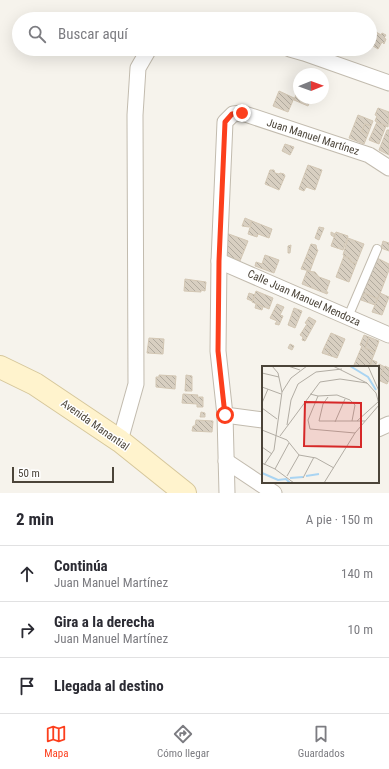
<!DOCTYPE html>
<html lang="es">
<head>
<meta charset="utf-8">
<style>
  :root { --surface:#fff; --page:#f2f2f3; --text:#2b2b33; --muted:#7c7c81; --line:#e1e1e2; --accent:#fc3f1d }
  body { margin:0; font-family:"Roboto Condensed",sans-serif; background:var(--page); color:var(--text) }
  .compass { position:absolute; left:293px; top:68px; width:36px; height:36px; border-radius:50%; background:var(--surface); box-shadow:0 4px 16px #0002; rotate:89deg }
  .scale { position:absolute; left:12px; bottom:10px; width:102px; box-sizing:border-box; padding-left:4px; border:2px solid #4b4439; border-top:0; font-size:11px; line-height:14px; white-space:nowrap; color:#4b4439; -webkit-text-stroke:3px #fff; paint-order:stroke }
  .stop { position:absolute; width:12px; height:12px; margin:-9px; border:3px solid #fc3f1d; border-radius:50%; background:#fff }
  .stop.end { background:#fc3f1d; border-color:#fff; box-shadow:0 1px 4px #0008 }
  .list { margin:0; padding:0; list-style:none }
  h2 { display:flex; justify-content:space-between; align-items:center; height:52px; margin:0; padding:0 16px; font-size:17px }
  h2 small { font-size:13px; font-weight:400; color:var(--muted) }
  .list li { display:grid; grid-template-columns:26px 1fr auto; gap:12px; align-items:center; box-sizing:border-box; height:56px; padding:0 16px; border-top:1px solid var(--line) }
  .list b { display:block; font-size:15px; white-space:nowrap }
  .list p { margin:0; font-size:13px; white-space:nowrap; color:var(--muted) }
  .list em { font-size:13px; font-style:normal; color:var(--muted) }
  .icon { flex:none; width:22px; height:22px; fill:none; stroke:currentColor; stroke-width:2; stroke-linecap:round; stroke-linejoin:round }
  .map { position:relative; flex:none; width:389px; height:493px; overflow:hidden }
  .search { position:absolute; background:var(--surface); box-shadow:0 4px 16px #0002; left:12px; right:12px; top:12px; height:44px; display:flex; align-items:center; gap:10px; box-sizing:border-box; padding:0 14px; border-radius:22px; color:var(--muted); font-size:15px }
  .sheet { height:220px; background:var(--surface) }
  nav { display:flex; justify-content:space-around; align-items:center; box-sizing:border-box; height:56px; border-top:1px solid var(--line); background:var(--surface); font-size:11px; color:var(--muted) }
  nav a { display:grid; justify-items:center; gap:2px }
  nav .on { color:var(--accent) }
  .map>svg:first-child { display:block }
  .building { fill:url(#building-back-hatch); stroke:#d3c7b4 }
  .lines { fill:none; stroke-linecap:round; stroke-linejoin:round }
  .lane-casing { stroke:#c2bbae; stroke-width:10 }
  .street-casing { stroke:#c2bbae; stroke-width:17 }
  .secondary-casing { stroke:#d6c79b; stroke-width:24 }
  .lane { stroke:#fff; stroke-width:8 }
  .street { stroke:#fff; stroke-width:15 }
  .secondary { stroke:#fff3cd; stroke-width:22 }
  .route { stroke:#fc3f1d; stroke-width:5 }
  .labels { text-anchor:middle; dominant-baseline:central; stroke-width:3; stroke-linejoin:round; paint-order:stroke }
  .street-label { font-size:11px; fill:#4b4439; stroke:#fff }
  .inset-river { fill:none; stroke:#a9d4f2; stroke-width:2 }
  .inset-road { fill:none; stroke:#b2ada4; stroke-width:1 }
  .view { fill:#d62828; fill-opacity:0.15; stroke:#d62828; stroke-width:2 }
  .inset-edge { fill:none; stroke:#4b4439; stroke-width:2 }
</style>
</head>
<body>
<div class="map">
<svg width="389" height="493" viewBox="0 0 389 493">
  <defs>
    <pattern id="building-back-hatch" width="6" height="6" patternUnits="userSpaceOnUse"><rect width="6" height="6" fill="#d8cfc1"/><path d="M-1 5l2 2M0 0l6 6M5-1l2 2" fill="none" stroke="#b1aa9e"/></pattern>
  </defs>
  <rect width="100%" height="100%" fill="#f6f3ec"/>
  <g class="building">
    <path d="M344,15L352,19H342Z"/>
    <path d="M373,30L381,35L382,33L386,35L384,38L386,39L384,44L382,42L378,49L370,44V34Z"/>
    <path d="M299,86V98H311L308,106L294,100Z"/>
    <path d="M279,91L294,98L288,112L273,106Z"/>
    <path d="M378,108L389,112L388,127L375,121L377,116L375,115Z"/>
    <path d="M358,115L373,121L371,126L365,124L362,131L368,134L364,144L349,138Z"/>
    <path d="M377,122L386,126L379,144L369,140Z"/>
    <path d="M365,124L371,126L368,134L362,131Z"/>
    <path d="M387,130H389V155L379,150Z"/>
    <path d="M285,144L294,147L290,155L282,151Z"/>
    <path d="M308,165L322,170L315,190L306,187L304,191L299,189Z"/>
    <path d="M270,170H274L275,173L279,174L280,173L284,174L285,176L279,190L265,184Z"/>
    <path d="M245,218L252,221L249,227L242,226Z"/>
    <path d="M252,221L272,229L269,238L258,234L257,237L248,234Z"/>
    <path d="M319,227L324,228L319,240L315,238Z"/>
    <path d="M331,232L335,234L334,237L331,235Z"/>
    <path d="M336,232L348,236L343,250L331,246Z"/>
    <path d="M226,233L248,241L240,261L224,254Z"/>
    <path d="M348,238L364,244L356,264L351,262L349,258L343,255Z"/>
    <path d="M383,241L389,243V251L381,248Z"/>
    <path d="M311,244L316,245L317,250H318L314,260L306,257Z"/>
    <path d="M291,245L290,253H288V246Z"/>
    <path d="M265,255L279,260L274,273L255,266L256,262L262,264Z"/>
    <path d="M344,256L349,258L351,262L356,264L349,282L336,277Z"/>
    <path d="M306,257L314,260L310,271L301,269Z"/>
    <path d="M377,258L389,264V270L378,299L363,293Z"/>
    <path d="M307,271L315,272L319,277L330,281L326,292H328L327,294L302,284Z"/>
    <path d="M185,279L206,282L205,291L201,290V292L184,291Z"/>
    <path d="M256,291L273,298L269,309L252,302Z"/>
    <path d="M249,293L255,295L252,301L247,299Z"/>
    <path d="M364,293L378,299L375,305L361,300Z"/>
    <path d="M380,293L389,297L382,315L372,312Z"/>
    <path d="M256,304L263,307L262,310L255,308Z"/>
    <path d="M277,304L284,307L280,315L283,316L279,325L275,324L277,321L270,318Z"/>
    <path d="M294,308L302,311L295,328L288,325Z"/>
    <path d="M309,317L316,321L305,341L302,340L303,337L300,335L307,324L305,323Z"/>
    <path d="M331,333L345,339L337,358L328,355L330,350L324,348Z"/>
    <path d="M364,335L369,337L365,348L375,352L369,367H359L354,365L362,346L360,345Z"/>
    <path d="M369,337L379,341L375,352L365,348Z"/>
    <path d="M149,338L164,339L163,354L147,353Z"/>
    <path d="M290,344L294,346L292,350L288,348Z"/>
    <path d="M324,348L330,350L328,355L322,353Z"/>
    <path d="M372,360L377,362L375,367H370Z"/>
    <path d="M379,364L385,367L378,380V367Z"/>
    <path d="M385,366L389,368V380L387,384L378,380Z"/>
    <path d="M159,375L176,376L175,389L156,387V377H159Z"/>
    <path d="M186,375L192,376V391H185Z"/>
    <path d="M183,394L198,395L197,397H203V407H197V404L182,403Z"/>
    <path d="M201,412L205,413V417H200Z"/>
    <path d="M196,420L213,421L212,432L192,431L193,426H195Z"/>
  </g>
  <g class="lines">
    <g class="lane-casing">
      <path id="lane" d="M348,317L377,249"/>
    </g>
    <g class="street-casing">
      <g id="street">
        <path d="M290,49L304,53L389,83"/>
        <path d="M219,261L389,335"/>
        <path d="M225,415L263,420"/>
        <path d="M378,429L389,424"/>
        <path d="M120,441L136,384L135,115L138,68L149,49"/>
        <path d="M226,461L274,493"/>
        <path d="M227,493L225,415L218,351L219,261L225,122L233,114L242,113L369,155L389,168"/>
      </g>
    </g>
    <g class="secondary-casing">
      <path id="secondary" d="M0,367L35,384L120,441L185,493"/>
    </g>
    <use href="#lane" class="lane"/>
    <use href="#street" class="street"/>
    <use href="#secondary" class="secondary"/>
  </g>
  <g class="lines">
    <path class="route" d="M225,415L218,351L219,261L225,122L232,114L242,113"/>
  </g>
  <g class="labels">
    <g class="street-label">
      <text transform="translate(313 137) rotate(18)">Juan Manuel Martínez</text>
      <text transform="translate(304 298) rotate(24)">Calle Juan Manuel Mendoza</text>
      <text transform="translate(95 425) rotate(35)">Avenida Manantial</text>
    </g>
  </g>
  <g transform="translate(262 366)">
    <rect width="117" height="117" fill="#f6f3ec"/>
    <path class="inset-river" d="M88,0L106,11L114,24M0,107L16,114L24,113L28,117M44,110L57,108M28,112L41,111"/>
    <path class="inset-road" d="M10,0L16,7L20,26M26,0L38,4M71,0L105,17L114,27L117,38M106,0L117,25M0,7L17,11M0,21L19,28M48,28L56,30L75,29L88,34L93,39L90,55M56,30L46,54L48,63L93,67M66,31L61,38L57,55H103M0,37L6,23M0,42L15,53M95,55L116,36M73,56L83,33M25,59L29,34L36,18L54,6L80,3M0,64L25,74L37,89L54,92L72,102M18,70L58,16L78,13L105,17M0,81L10,88M0,97L13,103L27,77M2,99L12,84L20,26L29,12L45,0M13,103L32,117M25,110L37,89M41,112L52,91M62,117L93,67L117,39"/>
    <path class="view" d="M43,36L99,37V81L42,80Z"/>
    <rect width="117" height="117" class="inset-edge"/>
  </g>
</svg>
<svg class="compass" viewBox="-18 -18 36 36"><path d="M0-13l5 13h-10z" fill="#e53935"/><path d="M0 13l5-13h-10z" fill="#7c7c81"/></svg>
<div class="scale">50 m</div>
<div class="stop" style="left:225px;top:415px"></div>
<div class="stop end" style="left:242px;top:113px"></div>
<div class="search"><svg class="icon" aria-label="search" viewBox="0 0 24 24"><circle cx="10" cy="10" r="6"/><path d="M15 15l6 6"/></svg>Buscar aquí</div>
</div>
<section class="sheet">
<h2>2 min<small>A pie · 150 m</small></h2>
<ul class="list">
<li><svg class="icon" aria-label="ahead" viewBox="0 0 24 24"><path d="M12 20V5M6 11l6-6 6 6"/></svg><div><b>Continúa</b><p>Juan Manuel Martínez</p></div><em>140 m</em></li>
<li><svg class="icon" aria-label="right" viewBox="0 0 24 24"><path d="M7 20v-9h11M14 6l5 5-5 5"/></svg><div><b>Gira a la derecha</b><p>Juan Manuel Martínez</p></div><em>10 m</em></li>
<li><svg class="icon" aria-label="arrive" viewBox="0 0 24 24"><path d="M6 21V4h12l-3 4 3 4H6"/></svg><div><b>Llegada al destino</b></div></li>
</ul>
</section>
<nav>
<a class="on"><svg class="icon" aria-label="map" viewBox="0 0 24 24"><path d="M3 6l6-2 6 2 6-2v14l-6 2-6-2-6 2zM9 4v14M15 6v14"/></svg>Mapa</a>
<a><svg class="icon" aria-label="directions" viewBox="0 0 24 24"><path d="M12 3l9 9-9 9-9-9zM9 14v-3h6M13 9l2 2-2 2"/></svg>Cómo llegar</a>
<a><svg class="icon" aria-label="saved" viewBox="0 0 24 24"><path d="M7 4h10v16l-5-4-5 4z"/></svg>Guardados</a>
</nav>
</body>
</html>
